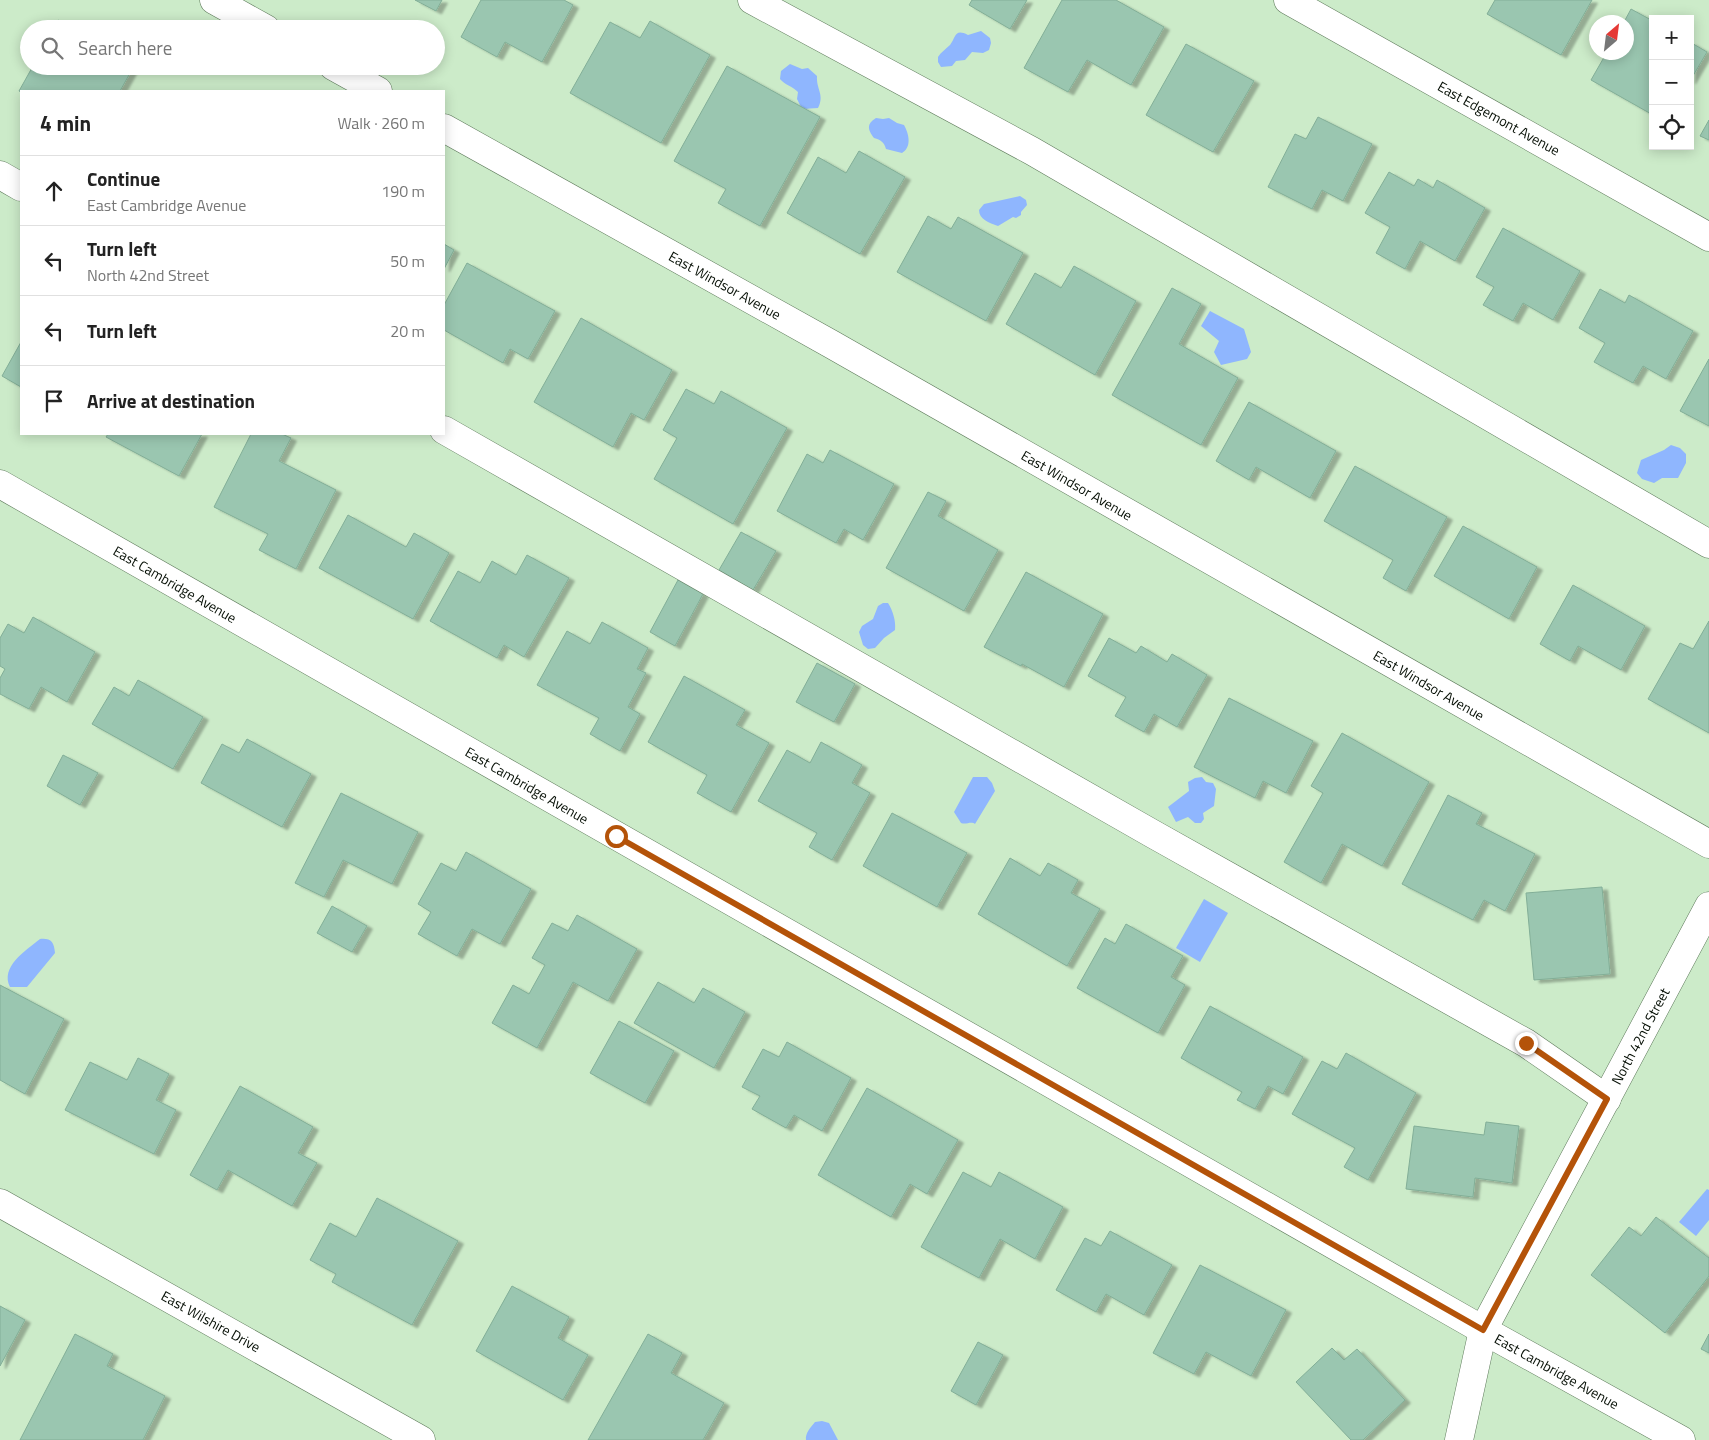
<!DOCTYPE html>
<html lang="en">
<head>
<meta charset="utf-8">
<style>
  :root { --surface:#fff; --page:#f2f2f2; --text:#222; --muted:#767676; --line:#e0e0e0 }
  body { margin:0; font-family:"Titillium Web",sans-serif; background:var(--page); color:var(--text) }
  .controls { position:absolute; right:15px; top:15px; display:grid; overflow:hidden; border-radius:0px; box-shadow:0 2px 12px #0003 }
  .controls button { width:45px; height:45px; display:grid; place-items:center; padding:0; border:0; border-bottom:1px solid var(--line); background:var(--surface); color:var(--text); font:25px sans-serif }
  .compass { position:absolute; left:1589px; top:15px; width:45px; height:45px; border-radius:50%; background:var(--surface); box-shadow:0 2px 12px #0003; rotate:28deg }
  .stop { position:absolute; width:15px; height:15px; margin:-11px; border:4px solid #b45309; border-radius:50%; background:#fff }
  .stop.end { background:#b45309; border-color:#fff; box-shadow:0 1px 5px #0008 }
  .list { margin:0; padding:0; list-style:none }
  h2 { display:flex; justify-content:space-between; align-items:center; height:65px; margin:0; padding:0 20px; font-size:21px }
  h2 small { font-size:16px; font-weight:400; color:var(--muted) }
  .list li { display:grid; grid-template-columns:32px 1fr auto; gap:15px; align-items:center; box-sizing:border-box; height:70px; padding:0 20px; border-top:1px solid var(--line) }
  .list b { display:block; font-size:19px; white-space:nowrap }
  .list p { margin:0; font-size:16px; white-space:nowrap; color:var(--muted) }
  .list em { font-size:16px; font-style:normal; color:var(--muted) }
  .icon { flex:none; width:28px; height:28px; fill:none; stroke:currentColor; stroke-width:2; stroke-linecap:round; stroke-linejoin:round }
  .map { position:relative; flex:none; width:1709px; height:1440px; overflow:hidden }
  .search { position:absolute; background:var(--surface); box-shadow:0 2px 12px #0003; left:20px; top:20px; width:425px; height:55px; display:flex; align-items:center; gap:12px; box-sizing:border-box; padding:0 18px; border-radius:28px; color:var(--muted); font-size:19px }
  .panel { position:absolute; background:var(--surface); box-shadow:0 2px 12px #0003; left:20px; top:90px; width:425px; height:345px; border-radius:0px }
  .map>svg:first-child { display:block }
  .water { fill:#8fb6fe }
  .building { fill:#9ac6b0; stroke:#82ae97; filter:url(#shadow) }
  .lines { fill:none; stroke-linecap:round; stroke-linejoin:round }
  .minor-casing { stroke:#5d795a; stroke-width:29 }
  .minor { stroke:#fff; stroke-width:28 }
  .route { stroke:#b45309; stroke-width:6 }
  .labels { text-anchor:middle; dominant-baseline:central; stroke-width:4; stroke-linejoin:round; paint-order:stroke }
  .street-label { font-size:14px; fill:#050e04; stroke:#fff }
</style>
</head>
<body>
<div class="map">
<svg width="1709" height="1440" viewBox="0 0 1709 1440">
  <defs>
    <filter id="shadow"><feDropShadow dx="5.5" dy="3" stdDeviation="1" flood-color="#0004"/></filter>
  </defs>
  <rect width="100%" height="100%" fill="#ccebc9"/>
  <g class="water">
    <path d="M981,31L990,38L991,43L989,50L983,53L972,52L965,60L956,61L952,66L941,67L938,62V57C941,52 946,49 950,45C956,38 954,28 968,35Z"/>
    <path d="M790,64L802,69L808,68L817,76C816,89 825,95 818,108L802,109L797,99L798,92C792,86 785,85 780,79L781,71Z"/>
    <path d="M876,118L883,119L889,118L897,123L904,125C909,134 912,147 902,153L886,149C884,142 881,140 874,138C868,130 866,124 876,118Z"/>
    <path d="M1020,196L1026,200L1027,205L1021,212V215L1016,218L1013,217L998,226C989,223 979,219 979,210L984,204Z"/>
    <path d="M1210,311L1244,329L1251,352L1247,359L1221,365L1214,352L1219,341L1201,326Z"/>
    <path d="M1671,445L1680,448L1686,454V463L1678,478H1662L1654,483L1642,479L1637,473L1641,460L1664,450Z"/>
    <path d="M883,603H888C893,611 896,621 895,630L884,638L875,648L868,649L863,645L859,632L862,626L873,619L878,606Z"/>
    <path d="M973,777H987L992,783L995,791L975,824C971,821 966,825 961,823L954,812Z"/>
    <path d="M1202,777L1206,782L1213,783L1216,789L1214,806L1203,813L1204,819L1201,823H1195L1188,817L1176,822L1168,807L1189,791L1188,782L1195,778Z"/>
    <path d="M1204,899L1228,913L1200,962L1176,948Z"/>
    <path d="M40,939C51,938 54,942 55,953L27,987H10C0,967 25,951 40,939Z"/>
    <path d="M1707,1189L1709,1190V1220L1696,1236L1679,1222Z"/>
    <path d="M822,1421L829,1423L838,1440H806C805,1433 811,1427 815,1422Z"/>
  </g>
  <g class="building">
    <path d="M415,0H442L436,11Z"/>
    <path d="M481,0H564L573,5L542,62L505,42L497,57L461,37Z"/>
    <path d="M972,0H1027L1010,29L969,5Z"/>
    <path d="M1062,0H1116L1164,27L1131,85L1087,60L1068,92L1024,68Z"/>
    <path d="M1495,0H1592L1561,55L1487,14Z"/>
    <path d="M1631,9L1653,21V115L1591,80L1607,52H1626V22H1624Z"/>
    <path d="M58,20L73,29H53Z"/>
    <path d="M650,21L710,55L661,143L570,93L610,22L640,38Z"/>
    <path d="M1690,42L1707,52L1690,81Z"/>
    <path d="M1186,44L1254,81L1213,152L1146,115Z"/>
    <path d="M33,66H134L120,91L21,92L19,91Z"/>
    <path d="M727,66L820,117L760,226L718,203L726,189L674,161Z"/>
    <path d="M1318,117L1372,144L1343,201L1322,190L1312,209L1268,187L1295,134L1306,139Z"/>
    <path d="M1709,120V140L1700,136Z"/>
    <path d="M859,151L905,177L860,254L787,213L818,157L846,173Z"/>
    <path d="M1389,172L1414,186L1418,179L1433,188L1437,180L1485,208L1455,261L1420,241L1405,269L1376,253L1390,227L1365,213Z"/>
    <path d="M928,216L951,229L958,217L1023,253L986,321L897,272Z"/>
    <path d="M1503,228L1580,271L1553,320L1523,303L1513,321L1483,305L1494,287L1476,277Z"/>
    <path d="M444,244L454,250L444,269Z"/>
    <path d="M467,263L555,311L528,359L510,349L503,363L444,330V305Z"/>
    <path d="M1074,266L1136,301L1095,375L1006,324L1035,273L1061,288Z"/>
    <path d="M1172,288L1201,304L1179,344L1238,378L1201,445L1112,395Z"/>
    <path d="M1600,289L1625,303L1629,295L1693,331L1666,379L1643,366L1633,383L1594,362L1605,343L1579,328Z"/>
    <path d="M581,318L672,370L644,420L631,413L613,447L534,402Z"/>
    <path d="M21,342V387L2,376Z"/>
    <path d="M1709,359V426L1680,411Z"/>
    <path d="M686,389L714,404L721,391L787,428L733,524L654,479L677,438L663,430Z"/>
    <path d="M1249,402L1336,451L1310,498L1256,467L1249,480L1216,461Z"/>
    <path d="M108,434H202L179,476L106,437Z"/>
    <path d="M251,434H282L291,438L279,461L336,490L296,569L259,550L268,534L214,507Z"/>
    <path d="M830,450L894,484L863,540L844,529L836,543L777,511L807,454L823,463Z"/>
    <path d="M1355,466L1447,517L1406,591L1383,578L1393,560L1324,521Z"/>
    <path d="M928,492L946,501L938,516L998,550L964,611L886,568Z"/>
    <path d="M348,515L406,547L414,533L449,553L413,619L319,568Z"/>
    <path d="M1463,526L1537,567L1509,619L1434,576Z"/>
    <path d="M741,532L776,551L753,590L719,570Z"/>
    <path d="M527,555L569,578L524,657L504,645L497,658L430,621L458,571L480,583L492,561L516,575Z"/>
    <path d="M1026,572L1103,614L1064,687L1022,664L1021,666L984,647Z"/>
    <path d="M678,580L703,594L675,646L650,632Z"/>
    <path d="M1573,585L1645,626L1621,670L1578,646L1570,661L1540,644Z"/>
    <path d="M33,617L95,652L67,702L41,687L29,709L0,694V678L5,669L0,666V638L8,624L24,633Z"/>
    <path d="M1709,621V733L1648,699L1680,643L1693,649Z"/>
    <path d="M602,622L648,648L637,669L646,673L628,707L640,714L620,751L590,734L599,718L537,685L567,631L590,644Z"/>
    <path d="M1109,638L1136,653L1141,646L1167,662L1172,654L1207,675L1177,727L1154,714L1144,732L1115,716L1126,697L1088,676Z"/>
    <path d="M817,663L855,684L834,722L796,702Z"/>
    <path d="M684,676L745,710L736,725L769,743L731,812L697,793L707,775L648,742Z"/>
    <path d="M138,680L203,717L173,769L92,724L114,687L129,696Z"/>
    <path d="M1229,698L1313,741L1286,793L1263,781L1255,798L1194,767Z"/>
    <path d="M1342,733L1429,782L1382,866L1342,844L1321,883L1284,862L1323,793L1311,786Z"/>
    <path d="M247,739L311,774L282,827L201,783L222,744L239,753Z"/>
    <path d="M821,742L862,765L852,783L870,793L832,860L809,847L817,833L758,801L787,750L810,763Z"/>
    <path d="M63,755L98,773L80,805L47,786Z"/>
    <path d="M341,793L418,832L392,884L343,860L324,897L295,883Z"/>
    <path d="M1448,795L1482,813L1476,824L1535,854L1505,911L1484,900L1473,920L1402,884Z"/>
    <path d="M892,813L967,853L937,907L863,866Z"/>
    <path d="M466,852L531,889L500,944L472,929L457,956L418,934L431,912L418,904L441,863L456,871Z"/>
    <path d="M1010,858L1040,876L1048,863L1078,880L1071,893L1100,909L1067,966L978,914Z"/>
    <path d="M1602,887L1610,974L1534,980L1526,893Z"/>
    <path d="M332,906L367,926L352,952L317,933Z"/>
    <path d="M577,915L637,949L608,1001L573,982L537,1048L492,1023L513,985L529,994L545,965L532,958L552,923L568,931Z"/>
    <path d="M1126,924L1183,956L1171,977L1185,985L1158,1033L1077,988L1105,938L1115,944Z"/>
    <path d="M658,982L694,1003L703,988L745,1012L714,1068L634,1023Z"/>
    <path d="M0,985L64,1019L25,1094L0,1080Z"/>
    <path d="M1210,1006L1303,1057L1283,1094L1268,1086L1255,1109L1237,1100L1242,1092L1181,1058Z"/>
    <path d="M619,1021L674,1051L645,1103L590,1073Z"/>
    <path d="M787,1042L851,1078L822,1131L794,1115L786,1128L752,1109L760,1096L742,1087L763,1049L779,1057Z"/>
    <path d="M1346,1053L1416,1093L1368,1180L1344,1167L1355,1148L1292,1114L1322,1061L1337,1069Z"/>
    <path d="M138,1058L169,1074L156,1100L176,1110L154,1154L65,1110L90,1062L127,1080Z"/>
    <path d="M240,1086L313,1127L298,1153L317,1163L292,1206L228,1170L217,1190L190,1175Z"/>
    <path d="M867,1088L958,1140L927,1194L910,1184L891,1217L818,1175Z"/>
    <path d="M1486,1122L1519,1126L1512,1183L1475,1178L1473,1197L1406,1189L1414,1126L1484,1135Z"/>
    <path d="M963,1172L991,1187L999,1172L1063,1207L1035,1259L1000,1239L979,1278L921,1247Z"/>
    <path d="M377,1198L458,1241L412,1325L332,1282L336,1274L310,1260L330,1223L356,1237Z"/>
    <path d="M1656,1217L1709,1258V1276L1665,1333L1591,1275L1629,1227L1641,1236Z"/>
    <path d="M1110,1231L1172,1265L1144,1315L1106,1294L1096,1312L1056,1290L1085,1238L1101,1246Z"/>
    <path d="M1200,1265L1286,1310L1251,1376L1206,1352L1194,1374L1153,1353Z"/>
    <path d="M512,1286L569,1317L558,1338L588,1355L563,1400L476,1351Z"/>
    <path d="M0,1306L25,1320L0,1366Z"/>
    <path d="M75,1334L113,1354L107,1366L165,1396L143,1440H20Z"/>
    <path d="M648,1334L682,1353L671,1373L724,1403L703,1440H588Z"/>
    <path d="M1709,1334V1353L1701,1349Z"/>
    <path d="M978,1342L1003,1355L976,1405L951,1391Z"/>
    <path d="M1332,1348L1344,1360L1357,1349L1405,1400L1363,1440H1351L1296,1382Z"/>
  </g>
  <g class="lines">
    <g class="minor-casing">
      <g id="minor">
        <path d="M214,0L266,29"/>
        <path d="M752,0L1032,151L1709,544"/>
        <path d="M1288,0L1709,237"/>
        <path d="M333,66L378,91"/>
        <path d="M444,128L831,344L1709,844"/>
        <path d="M0,175L21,187"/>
        <path d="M444,430L1153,834L1526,1043L1607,1099"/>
        <path d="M0,484L1483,1330L1681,1440"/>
        <path d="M0,1203L421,1440"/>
        <path d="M1459,1440L1483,1330L1709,906"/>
      </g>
    </g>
    <use href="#minor" class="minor"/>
  </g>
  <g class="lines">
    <path class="route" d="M616,836L1483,1330L1607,1099L1526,1043"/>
  </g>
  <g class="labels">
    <g class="street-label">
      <text transform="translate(1499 118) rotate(29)">East Edgemont Avenue</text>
      <text transform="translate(725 285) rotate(29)">East Windsor Avenue</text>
      <text transform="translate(1077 485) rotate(30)">East Windsor Avenue</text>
      <text transform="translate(175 584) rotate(30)">East Cambridge Avenue</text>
      <text transform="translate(1429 685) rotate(30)">East Windsor Avenue</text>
      <text transform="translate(527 785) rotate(30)">East Cambridge Avenue</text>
      <text transform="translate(1640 1036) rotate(-62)">North 42nd Street</text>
      <text transform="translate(211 1321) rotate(29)">East Wilshire Drive</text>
      <text transform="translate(1557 1371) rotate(29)">East Cambridge Avenue</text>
    </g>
  </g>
</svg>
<div class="controls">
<button>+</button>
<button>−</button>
<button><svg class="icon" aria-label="locate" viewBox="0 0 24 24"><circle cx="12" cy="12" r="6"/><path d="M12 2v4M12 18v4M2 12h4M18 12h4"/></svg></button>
</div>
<svg class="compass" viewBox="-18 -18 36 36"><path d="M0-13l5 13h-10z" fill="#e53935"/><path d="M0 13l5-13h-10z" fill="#767676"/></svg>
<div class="stop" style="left:616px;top:836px"></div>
<div class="stop end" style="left:1526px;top:1043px"></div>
<div class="search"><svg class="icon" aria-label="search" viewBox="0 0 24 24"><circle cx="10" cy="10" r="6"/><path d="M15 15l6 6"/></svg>Search here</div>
<section class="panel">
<h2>4 min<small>Walk · 260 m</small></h2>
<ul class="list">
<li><svg class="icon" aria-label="ahead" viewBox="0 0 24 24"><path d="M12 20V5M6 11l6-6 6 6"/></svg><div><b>Continue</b><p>East Cambridge Avenue</p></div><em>190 m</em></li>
<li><svg class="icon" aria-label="left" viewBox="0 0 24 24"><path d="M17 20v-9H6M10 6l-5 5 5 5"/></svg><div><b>Turn left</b><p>North 42nd Street</p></div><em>50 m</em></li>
<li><svg class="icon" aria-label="left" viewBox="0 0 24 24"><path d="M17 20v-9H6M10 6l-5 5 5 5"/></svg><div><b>Turn left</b></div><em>20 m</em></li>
<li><svg class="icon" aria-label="arrive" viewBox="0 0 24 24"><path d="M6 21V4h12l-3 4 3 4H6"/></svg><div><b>Arrive at destination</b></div></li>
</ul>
</section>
</div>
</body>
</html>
